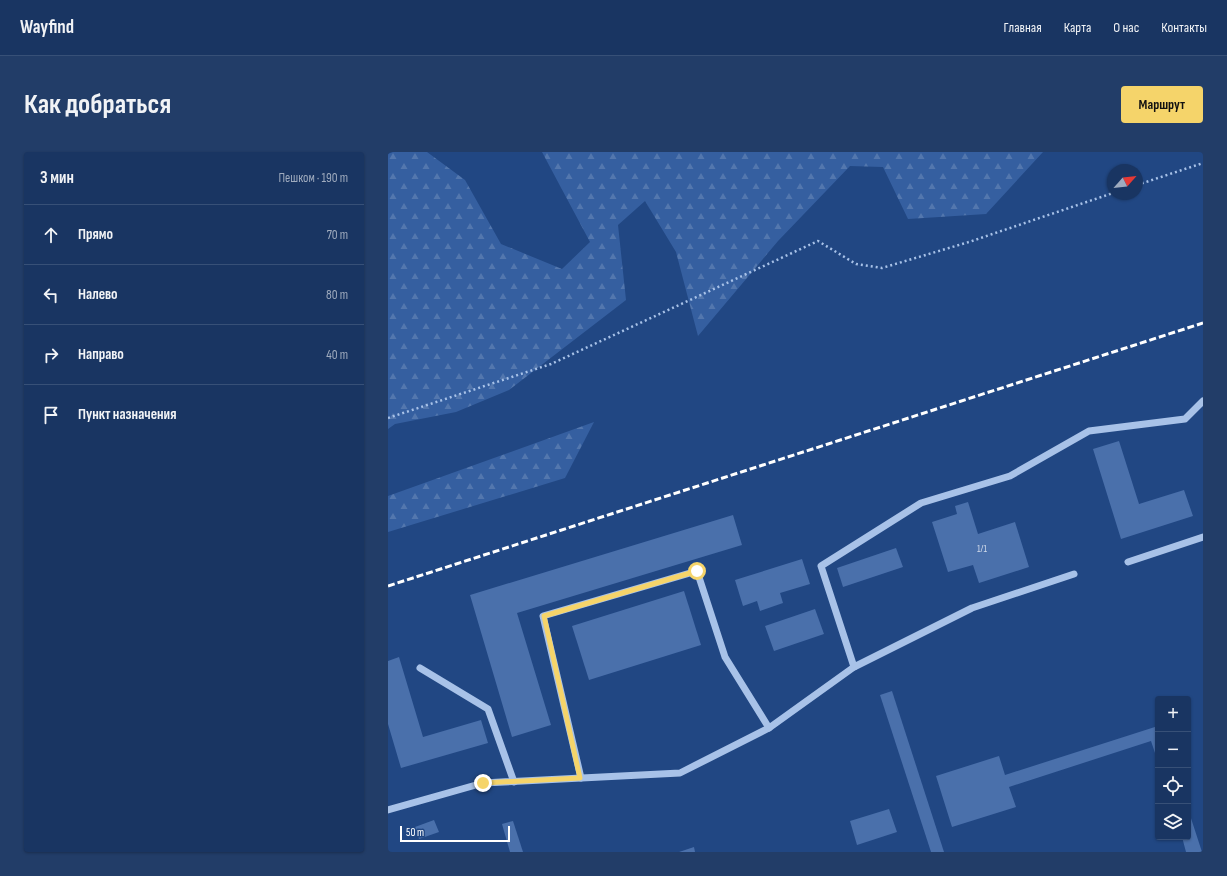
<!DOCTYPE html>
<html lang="ru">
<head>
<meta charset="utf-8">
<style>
  :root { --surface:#193562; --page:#223d68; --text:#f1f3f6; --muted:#9fabbe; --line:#375077; --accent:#f5d46a }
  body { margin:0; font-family:"Sofia Sans Condensed",sans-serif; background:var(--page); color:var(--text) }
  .controls { position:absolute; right:12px; bottom:12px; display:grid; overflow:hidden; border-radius:4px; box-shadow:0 1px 3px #0004 }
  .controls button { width:36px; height:36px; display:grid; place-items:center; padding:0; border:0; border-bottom:1px solid var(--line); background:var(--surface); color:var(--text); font:20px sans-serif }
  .compass { position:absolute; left:719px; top:12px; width:36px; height:36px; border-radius:50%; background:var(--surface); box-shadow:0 1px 3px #0004; rotate:63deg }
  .scale { position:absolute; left:12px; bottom:10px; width:110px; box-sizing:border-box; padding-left:4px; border:2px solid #fff; border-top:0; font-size:11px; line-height:14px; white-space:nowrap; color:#fff; -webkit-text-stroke:3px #214783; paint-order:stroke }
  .stop { position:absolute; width:12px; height:12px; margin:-9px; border:3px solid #f5d46a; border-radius:50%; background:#fff }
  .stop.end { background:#f5d46a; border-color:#fff; box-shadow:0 1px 4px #0008 }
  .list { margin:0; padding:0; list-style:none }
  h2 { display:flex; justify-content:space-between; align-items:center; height:52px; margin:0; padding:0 16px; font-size:17px }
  h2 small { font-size:13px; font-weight:400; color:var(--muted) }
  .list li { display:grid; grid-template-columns:26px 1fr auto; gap:12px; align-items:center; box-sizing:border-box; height:60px; padding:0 16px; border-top:1px solid var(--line) }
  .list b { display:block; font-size:15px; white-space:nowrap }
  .list em { font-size:13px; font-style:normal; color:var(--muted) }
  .icon { flex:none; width:22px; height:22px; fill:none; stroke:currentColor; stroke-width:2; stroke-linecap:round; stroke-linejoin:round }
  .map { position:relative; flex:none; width:815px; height:700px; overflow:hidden; border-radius:4px }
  header { display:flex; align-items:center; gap:24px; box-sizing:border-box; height:56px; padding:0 20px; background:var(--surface); border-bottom:1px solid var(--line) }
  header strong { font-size:19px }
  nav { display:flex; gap:22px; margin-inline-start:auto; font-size:14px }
  .intro { display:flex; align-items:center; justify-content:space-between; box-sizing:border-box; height:96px; padding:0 24px }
  h1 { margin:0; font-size:28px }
  .button { padding:10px 18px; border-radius:4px; background:var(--accent); color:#111; font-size:14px; font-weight:700 }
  main { display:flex; gap:24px; padding:0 24px }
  aside { flex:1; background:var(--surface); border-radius:4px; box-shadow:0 1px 3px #0004 }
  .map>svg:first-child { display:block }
  .forest { fill:url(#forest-firs) }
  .building { fill:#4a70ab }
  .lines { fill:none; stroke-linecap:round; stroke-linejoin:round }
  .path { stroke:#a8c2e8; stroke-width:2.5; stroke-dasharray:2 3; stroke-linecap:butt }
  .minor { stroke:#a8c2e8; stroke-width:7 }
  .rail { stroke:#fff; stroke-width:3; stroke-dasharray:7 3; stroke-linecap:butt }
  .route { stroke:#f5d46a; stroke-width:5 }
  .labels { text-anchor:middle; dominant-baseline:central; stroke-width:3; stroke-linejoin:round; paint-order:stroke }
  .number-label { font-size:10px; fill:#d2dbea }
</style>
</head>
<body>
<header>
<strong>Wayfind</strong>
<nav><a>Главная</a><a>Карта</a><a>О нас</a><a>Контакты</a></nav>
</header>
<div class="intro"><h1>Как добраться</h1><a class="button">Маршрут</a></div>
<main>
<aside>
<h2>3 мин<small>Пешком · 190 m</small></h2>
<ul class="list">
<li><svg class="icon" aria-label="ahead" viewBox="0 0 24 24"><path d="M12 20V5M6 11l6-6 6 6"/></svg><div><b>Прямо</b></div><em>70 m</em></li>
<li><svg class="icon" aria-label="left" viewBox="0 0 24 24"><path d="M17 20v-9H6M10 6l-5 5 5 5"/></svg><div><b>Налево</b></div><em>80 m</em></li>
<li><svg class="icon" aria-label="right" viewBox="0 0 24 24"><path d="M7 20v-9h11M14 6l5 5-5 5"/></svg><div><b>Направо</b></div><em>40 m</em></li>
<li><svg class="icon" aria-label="arrive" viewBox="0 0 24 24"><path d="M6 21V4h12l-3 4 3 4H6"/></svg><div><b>Пункт назначения</b></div></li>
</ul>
</aside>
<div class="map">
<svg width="815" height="700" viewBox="0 0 815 700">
  <defs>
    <pattern id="forest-firs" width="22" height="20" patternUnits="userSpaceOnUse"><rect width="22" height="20" fill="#355fa0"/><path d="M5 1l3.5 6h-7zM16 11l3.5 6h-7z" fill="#5377ae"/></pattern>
  </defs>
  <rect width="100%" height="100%" fill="#214783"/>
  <g class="forest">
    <path d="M5,0H39L77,28L113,92L174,117L202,90L154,0H655L598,62L520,67L495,15L462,14L390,89L310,184L288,100L257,49L230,73L238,148L121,238L68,260L7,272L0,277V2Z"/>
    <path d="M206,270L177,326L0,380V344Z"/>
  </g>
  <g class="building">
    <path d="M731,289L751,352L796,338L805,364L733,387L705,297Z"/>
    <path d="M580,350L590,382L627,370L641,415L591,431L585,413L560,420L544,370L569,362L567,354Z"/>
    <path d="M345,363L354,393L129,461L163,573L124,585L82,443Z"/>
    <path d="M508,396L515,415L455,435L449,416Z"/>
    <path d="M414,407L422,432L392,441L395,451L372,459L369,449L355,454L347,428Z"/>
    <path d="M296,439L313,493L201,528L184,474Z"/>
    <path d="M427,457L436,482L386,499L377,474Z"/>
    <path d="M11,505L35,585L93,568L100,591L13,616L0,572V509Z"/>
    <path d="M504,539L556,700H543L492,543Z"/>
    <path d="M770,574V610L763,589L621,635L628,655L564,675L548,624L611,604L617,623Z"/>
    <path d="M501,657L509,680L469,693L462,669Z"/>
    <path d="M800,657L814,700H798L794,685H800Z"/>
    <path d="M46,668L51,680L31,687L27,675Z"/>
    <path d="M125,669L135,700H122L114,672Z"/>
    <path d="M306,695L307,700H291Z"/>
  </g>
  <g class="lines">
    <g class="path">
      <path d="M749,33L815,11"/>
      <path d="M0,266L163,212L430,89L468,112L494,116L581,90L725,41"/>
    </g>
    <g class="minor">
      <path d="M740,410L815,385"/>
      <path d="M466,515L433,414L533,351L622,324L701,279L797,267L815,249"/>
      <path d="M32,516L100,557L126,630"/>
      <path d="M193,626L155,464L309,419L337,505L381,576"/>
      <path d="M0,658L95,631L292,621L381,576L466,515L584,456L686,422"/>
    </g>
    <path class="rail" d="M0,434L815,171"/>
  </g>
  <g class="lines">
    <path class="route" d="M95,631L192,626L156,464L309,419"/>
  </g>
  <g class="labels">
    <g class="number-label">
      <text x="594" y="397">1/1</text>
    </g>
  </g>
</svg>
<div class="controls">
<button>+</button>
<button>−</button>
<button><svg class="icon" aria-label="locate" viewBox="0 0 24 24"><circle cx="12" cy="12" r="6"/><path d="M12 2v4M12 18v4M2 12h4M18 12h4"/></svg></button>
<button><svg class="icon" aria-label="layers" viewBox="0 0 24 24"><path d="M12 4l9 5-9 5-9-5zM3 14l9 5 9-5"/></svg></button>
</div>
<svg class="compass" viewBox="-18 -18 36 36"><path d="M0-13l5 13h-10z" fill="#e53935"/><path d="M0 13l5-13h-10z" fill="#9fabbe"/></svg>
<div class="scale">50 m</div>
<div class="stop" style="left:309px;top:419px"></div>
<div class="stop end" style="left:95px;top:631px"></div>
</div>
</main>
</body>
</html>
